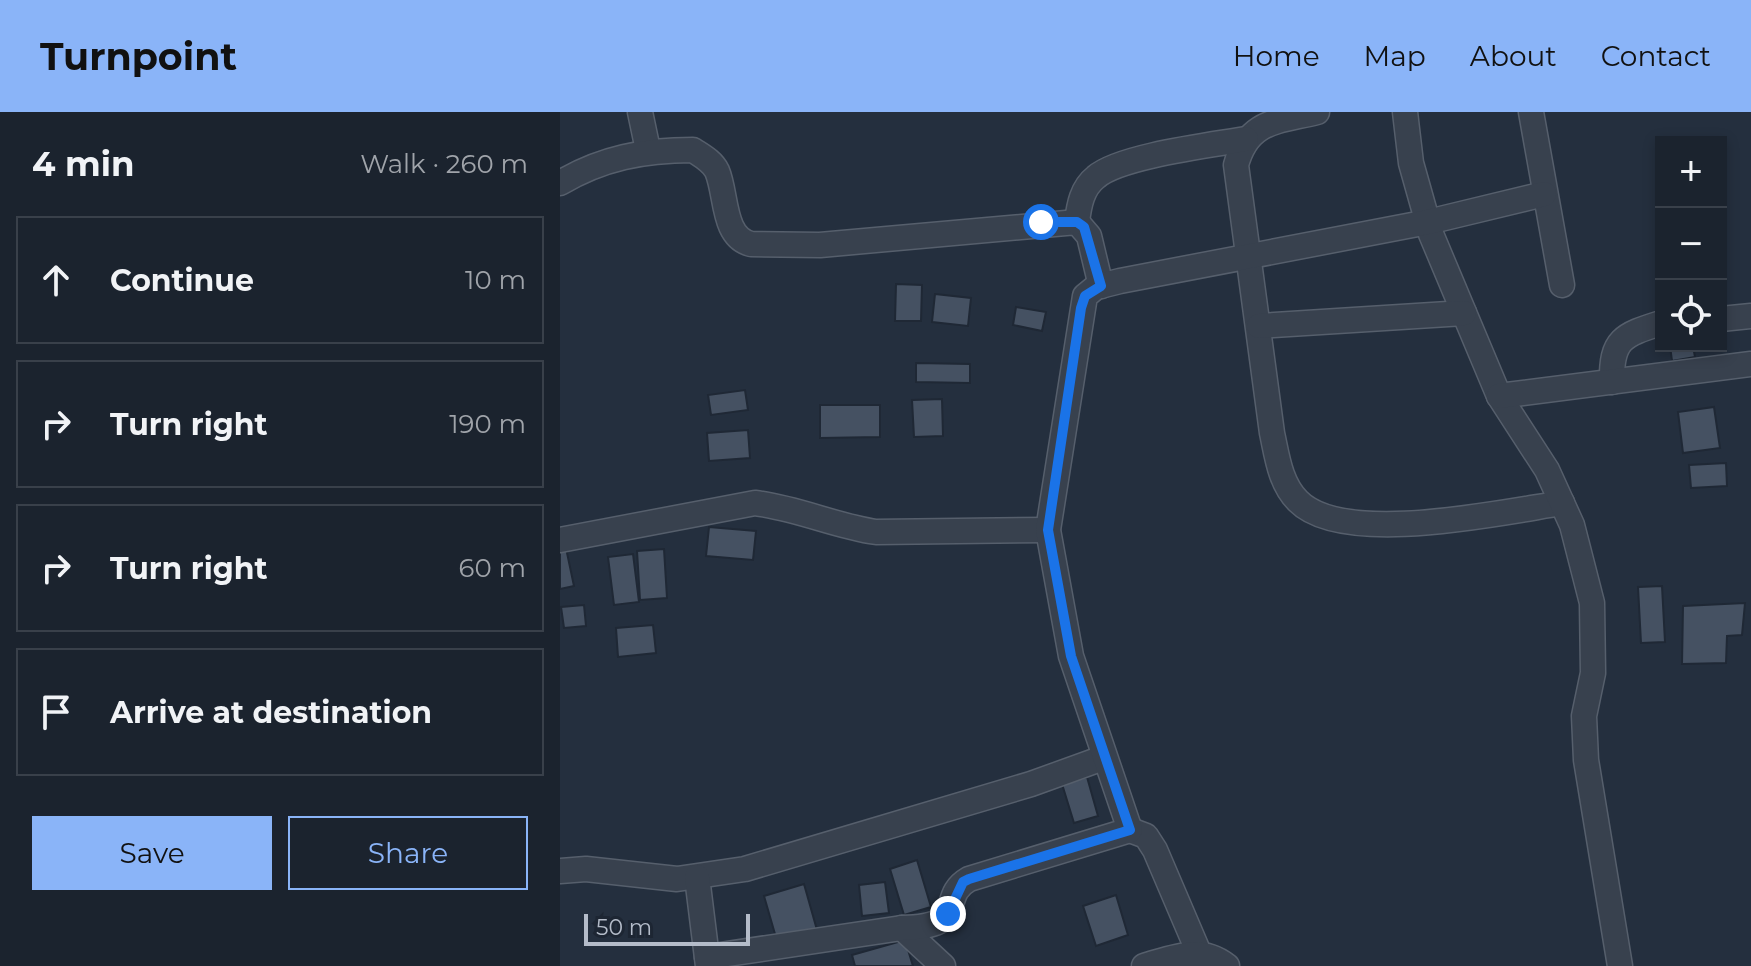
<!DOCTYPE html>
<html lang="en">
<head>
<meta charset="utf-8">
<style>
  :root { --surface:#1b232e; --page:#282f3a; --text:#f1f3f6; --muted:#a0a4aa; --line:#39404a; --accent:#8ab4f8 }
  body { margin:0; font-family:Montserrat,sans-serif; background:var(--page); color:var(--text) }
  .controls { position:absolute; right:24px; top:24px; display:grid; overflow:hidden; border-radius:0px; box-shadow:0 4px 12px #0003 }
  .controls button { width:72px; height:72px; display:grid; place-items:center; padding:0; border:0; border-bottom:2px solid var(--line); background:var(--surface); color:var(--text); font:40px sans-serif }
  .scale { position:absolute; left:24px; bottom:20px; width:166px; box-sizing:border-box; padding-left:8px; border:4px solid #b4bcc9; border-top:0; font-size:22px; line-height:28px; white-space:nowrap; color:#b4bcc9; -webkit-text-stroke:6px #1d2633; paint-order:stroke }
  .stop { position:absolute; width:24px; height:24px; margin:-18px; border:6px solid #1a73e8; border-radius:50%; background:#fff }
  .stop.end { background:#1a73e8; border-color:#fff; box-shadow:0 2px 8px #0008 }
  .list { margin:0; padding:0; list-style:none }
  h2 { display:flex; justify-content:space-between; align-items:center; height:104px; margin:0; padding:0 32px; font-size:34px }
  h2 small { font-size:26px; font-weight:400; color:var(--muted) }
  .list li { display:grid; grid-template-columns:52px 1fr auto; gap:24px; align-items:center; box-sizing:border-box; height:128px; margin:0 16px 16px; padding:0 16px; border:2px solid var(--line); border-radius:0px }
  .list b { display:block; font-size:30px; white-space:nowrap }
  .list em { font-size:26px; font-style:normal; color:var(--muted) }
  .actions { display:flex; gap:16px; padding:24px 32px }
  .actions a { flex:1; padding:18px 0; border:2px solid var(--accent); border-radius:0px; text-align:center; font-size:28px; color:var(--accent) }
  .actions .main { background:var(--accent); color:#111 }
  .icon { flex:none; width:44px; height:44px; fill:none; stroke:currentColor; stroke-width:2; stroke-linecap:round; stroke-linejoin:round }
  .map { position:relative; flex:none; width:1191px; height:854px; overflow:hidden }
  header { display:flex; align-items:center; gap:48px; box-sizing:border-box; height:112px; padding:0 40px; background:var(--accent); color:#111 }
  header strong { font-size:38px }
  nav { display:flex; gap:44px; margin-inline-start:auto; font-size:28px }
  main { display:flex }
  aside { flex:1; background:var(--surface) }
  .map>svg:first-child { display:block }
  .building { fill:#455162; stroke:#1f2835; stroke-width:2 }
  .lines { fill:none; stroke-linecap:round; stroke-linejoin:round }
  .minor-casing { stroke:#565f6c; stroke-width:27 }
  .minor { stroke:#38414e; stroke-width:24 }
  .route { stroke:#1a73e8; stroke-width:10 }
</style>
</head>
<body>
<header>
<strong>Turnpoint</strong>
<nav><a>Home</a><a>Map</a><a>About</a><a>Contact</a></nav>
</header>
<main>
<aside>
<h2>4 min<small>Walk · 260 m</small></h2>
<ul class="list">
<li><svg class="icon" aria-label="ahead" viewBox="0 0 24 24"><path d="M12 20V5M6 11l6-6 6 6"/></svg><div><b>Continue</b></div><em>10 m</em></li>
<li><svg class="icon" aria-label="right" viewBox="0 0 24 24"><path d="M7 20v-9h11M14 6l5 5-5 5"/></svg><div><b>Turn right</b></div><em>190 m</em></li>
<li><svg class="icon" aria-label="right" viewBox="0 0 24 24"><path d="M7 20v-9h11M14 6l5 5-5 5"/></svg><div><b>Turn right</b></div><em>60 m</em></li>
<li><svg class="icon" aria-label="arrive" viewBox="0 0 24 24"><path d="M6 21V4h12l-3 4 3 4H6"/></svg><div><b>Arrive at destination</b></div></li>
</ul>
<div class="actions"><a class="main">Save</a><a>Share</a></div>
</aside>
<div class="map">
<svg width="1191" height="854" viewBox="0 0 1191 854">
  <rect width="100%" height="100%" fill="#242f3e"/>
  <g class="building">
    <path d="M336,172L362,173L361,209H335Z"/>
    <path d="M375,182L411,186L408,214L372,210Z"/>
    <path d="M456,195L486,200L482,219L453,213Z"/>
    <path d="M1110,234H1133L1135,245L1112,249Z"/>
    <path d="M356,251L410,252V271L356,270Z"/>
    <path d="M185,278L188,298L151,303L148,283Z"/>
    <path d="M382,287L383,324L354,325L352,288Z"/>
    <path d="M260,293H320V325L260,326Z"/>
    <path d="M1154,295L1160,336L1123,341L1118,300Z"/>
    <path d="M188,318L190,346L149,349L147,321Z"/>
    <path d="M1166,351L1167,374L1131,376L1129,353Z"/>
    <path d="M149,415L196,419L193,448L146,444Z"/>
    <path d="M6,436L14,474L0,477V437Z"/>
    <path d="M104,437L107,486L80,488L77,439Z"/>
    <path d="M73,442L79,490L54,493L48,445Z"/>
    <path d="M1102,474L1105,530L1081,531L1078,475Z"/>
    <path d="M1185,491L1182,523L1167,524L1166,551L1122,552L1123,494Z"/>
    <path d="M24,493L26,514L4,516L1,495Z"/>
    <path d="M93,513L96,541L58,545L56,516Z"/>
    <path d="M527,665L538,704L514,711L502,672Z"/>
    <path d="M357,748L371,795L344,803L330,757Z"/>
    <path d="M325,770L329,801L302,804L299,773Z"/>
    <path d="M244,772L257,818L217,829L204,784Z"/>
    <path d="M556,783L568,823L536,834L523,794Z"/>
    <path d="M345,828L353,854H295L292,843Z"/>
  </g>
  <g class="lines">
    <g class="minor-casing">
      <g id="minor">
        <path d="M80,0L88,38"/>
        <path d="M757,0C717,10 688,8 676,53L712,321C717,344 720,371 738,389C783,435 943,400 1002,391"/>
        <path d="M845,0L851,51L871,122L939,284L987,358L1012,413L1032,491L1033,561L1024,604L1026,648L1060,854"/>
        <path d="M971,0L1002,173"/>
        <path d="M0,71C42,46 84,38 133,38C142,44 152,49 157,59C167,82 162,125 191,132L260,133L517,110L529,124L541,174"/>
        <path d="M517,110C519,93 522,76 536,65C560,44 652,33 686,27"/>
        <path d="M1161,207L1191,204"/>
        <path d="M699,214L904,201"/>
        <path d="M1052,270C1051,227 1063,223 1101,211"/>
        <path d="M939,284L1191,252"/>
        <path d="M0,428L195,391C237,396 275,414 316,420L488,418"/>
        <path d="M570,718L586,724L595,738L639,841"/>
        <path d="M0,759L26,757L117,767L185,757L471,672L543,646"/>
        <path d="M137,765L148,854"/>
        <path d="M342,816L383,854"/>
        <path d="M147,845L342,816C412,814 376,786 409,767L570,718L511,544L488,418L525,184L536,175L560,169L868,110L984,82"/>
        <path d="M584,854C615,845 640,833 667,854"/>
      </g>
    </g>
    <use href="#minor" class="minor"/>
  </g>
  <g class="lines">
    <path class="route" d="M388,802L403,770L409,767L570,718L511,544L488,418L521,196L525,184L541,174L524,115L517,110H481"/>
  </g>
</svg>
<div class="controls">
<button>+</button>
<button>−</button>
<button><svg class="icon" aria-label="locate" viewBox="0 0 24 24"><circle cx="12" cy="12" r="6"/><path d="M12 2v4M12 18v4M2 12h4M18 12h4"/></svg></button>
</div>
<div class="scale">50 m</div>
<div class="stop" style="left:481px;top:110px"></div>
<div class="stop end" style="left:388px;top:802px"></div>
</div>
</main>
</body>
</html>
